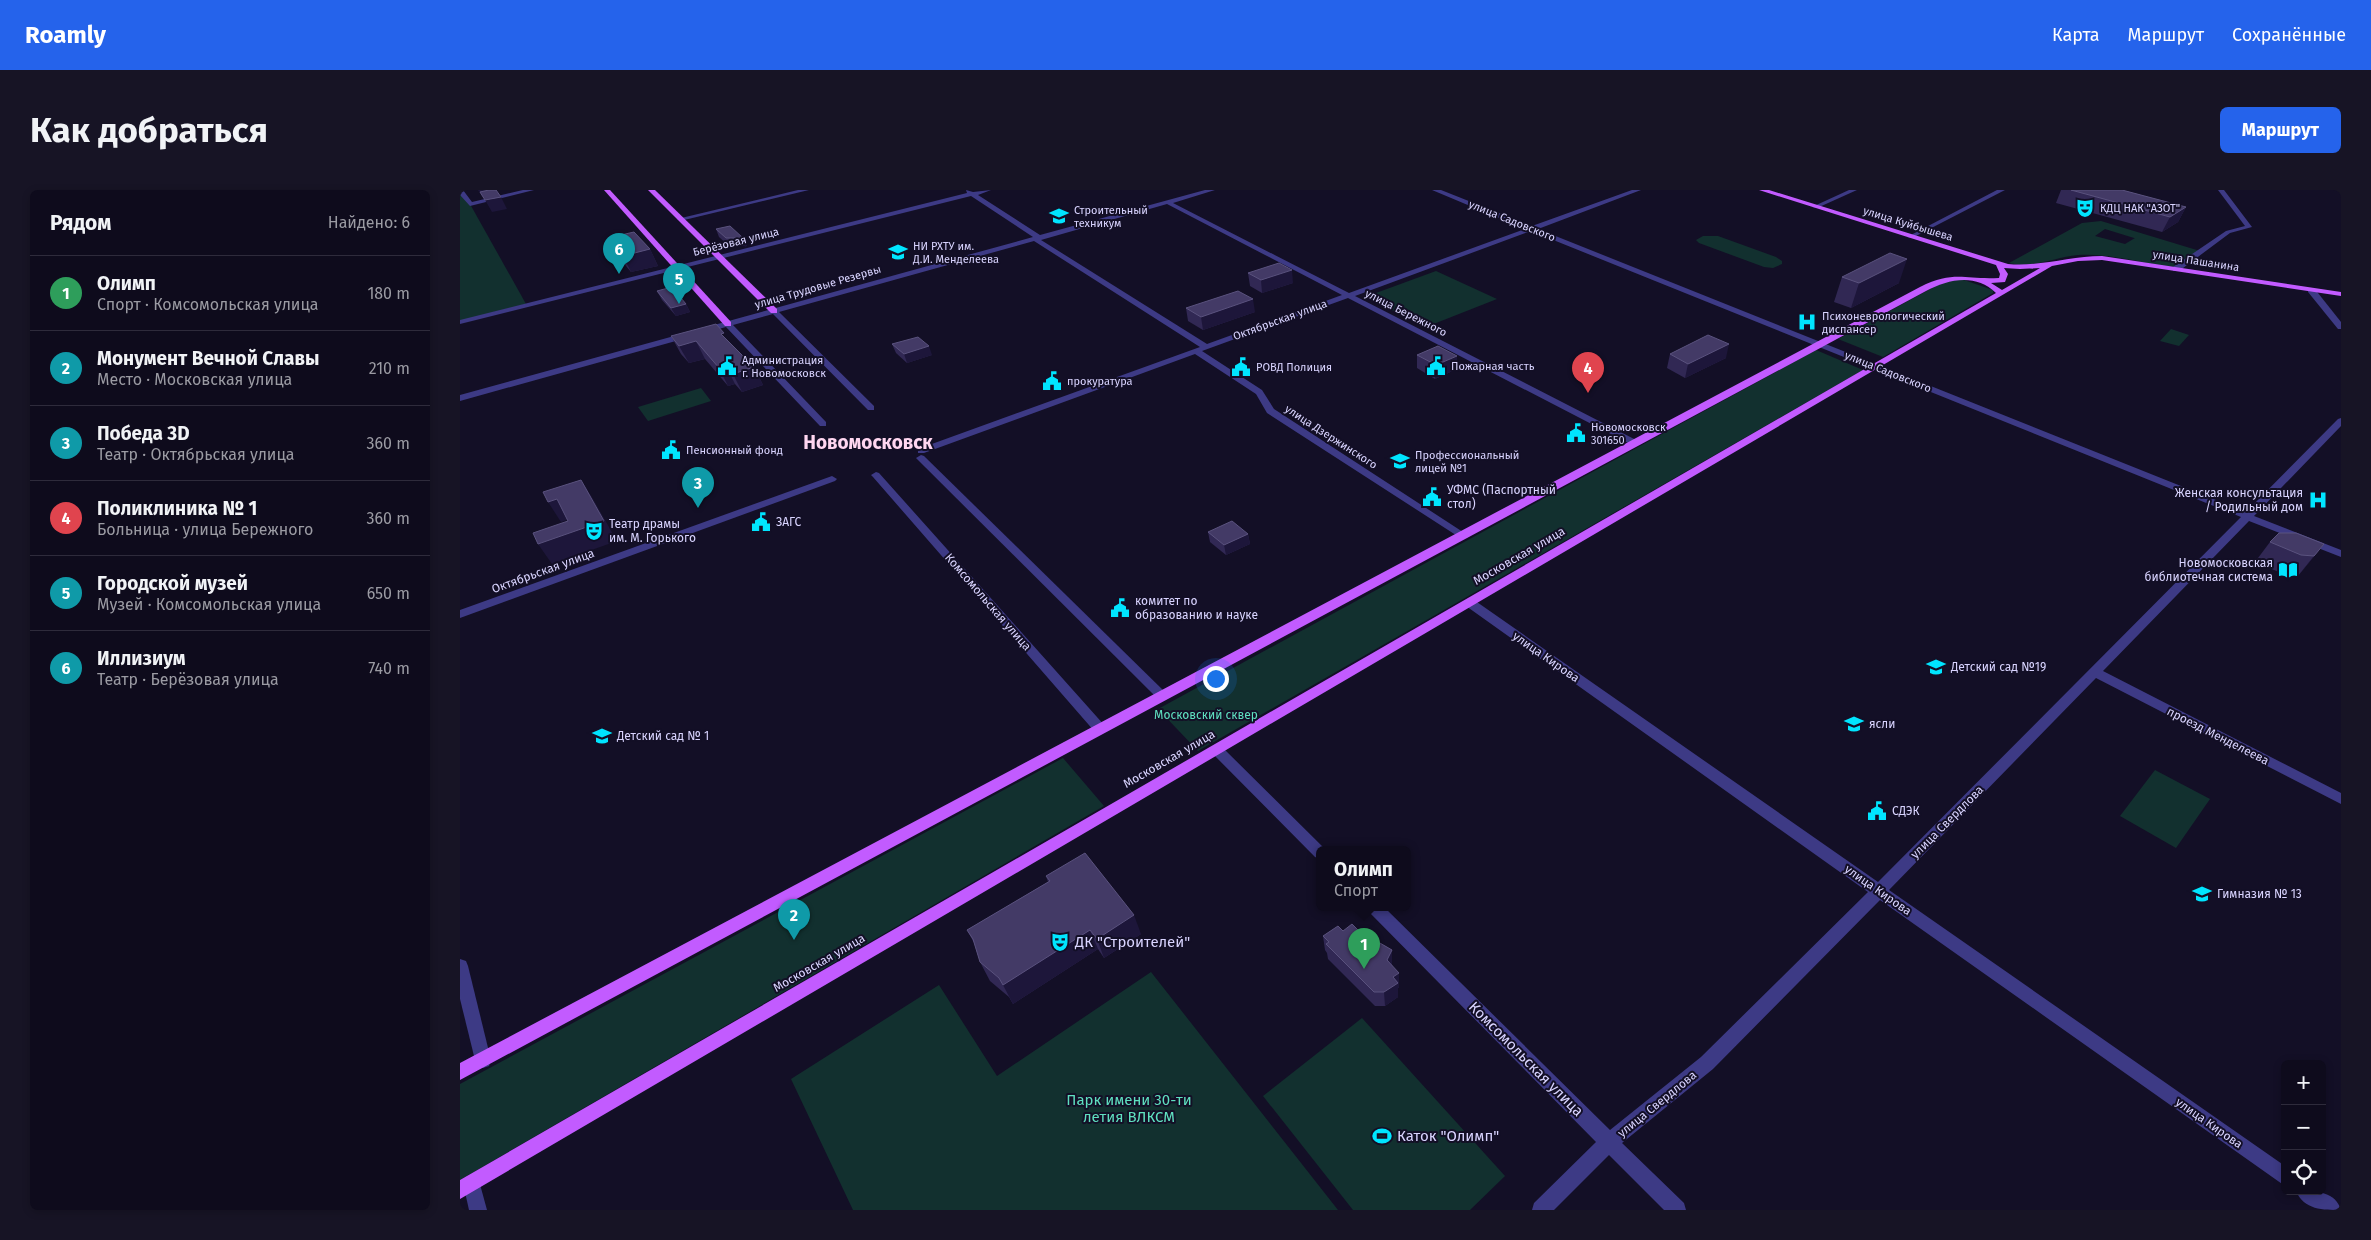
<!DOCTYPE html>
<html lang="ru">
<head>
<meta charset="utf-8">
<style>
  :root { --surface:#0e0b1c; --page:#171425; --text:#f1f3f6; --muted:#9b9ba3; --line:#2e2b3b; --accent:#2563eb }
  body { margin:0; font-family:"Fira Sans",sans-serif; background:var(--page); color:var(--text) }
  .controls { position:absolute; right:15px; bottom:15px; display:grid; overflow:hidden; border-radius:8px; box-shadow:0 2px 8px #0003 }
  .controls button { width:45px; height:45px; display:grid; place-items:center; padding:0; border:0; border-bottom:1px solid var(--line); background:var(--surface); color:var(--text); font:25px sans-serif }
  .you { position:absolute; left:755px; top:488px; width:18px; height:18px; margin:-12px; border:4px solid #fff; border-radius:50%; background:#1a73e8; box-shadow:0 0 0 8px #1a73e833 }
  .badge { display:grid; place-items:center; width:32px; height:32px; border-radius:50%; background:var(--accent); color:#fff; font-size:16px; font-weight:700 }
  .pin { position:absolute; translate:-50% -41px; filter:drop-shadow(0 1px 2px #0008) }
  .pin::after { content:''; position:absolute; top:26px; width:18px; height:15px; background:inherit; clip-path:polygon(0 0,100% 0,50% 100%) }
  .popup { position:absolute; left:856px; top:656px; width:95px; height:65px; box-sizing:border-box; display:grid; place-content:center; border-radius:8px; background:var(--surface); filter:drop-shadow(0 1px 4px #0005); font-size:16px; white-space:nowrap; color:var(--muted) }
  .popup b { font-size:19px; color:var(--text) }
  .popup::after { content:''; position:absolute; left:50%; top:100%; margin-left:-10px; border:10px solid transparent; border-top-color:var(--surface) }
  .list { margin:0; padding:0; list-style:none }
  h2 { display:flex; justify-content:space-between; align-items:center; height:65px; margin:0; padding:0 20px; font-size:21px }
  h2 small { font-size:16px; font-weight:400; color:var(--muted) }
  .list li { display:grid; grid-template-columns:32px 1fr auto; gap:15px; align-items:center; box-sizing:border-box; height:75px; padding:0 20px; border-top:1px solid var(--line) }
  .list b { display:block; font-size:19px; white-space:nowrap }
  .list p { margin:0; font-size:16px; white-space:nowrap; color:var(--muted) }
  .list em { font-size:16px; font-style:normal; color:var(--muted) }
  .icon { flex:none; width:28px; height:28px; fill:none; stroke:currentColor; stroke-width:2; stroke-linecap:round; stroke-linejoin:round }
  .map { position:relative; flex:none; width:1881px; height:1020px; overflow:hidden; border-radius:8px }
  header { display:flex; align-items:center; gap:30px; box-sizing:border-box; height:70px; padding:0 25px; background:var(--accent); color:#fff }
  header strong { font-size:24px }
  nav { display:flex; gap:28px; margin-inline-start:auto; font-size:18px }
  .intro { display:flex; align-items:center; justify-content:space-between; box-sizing:border-box; height:120px; padding:0 30px }
  h1 { margin:0; font-size:35px }
  .button { padding:12px 22px; border-radius:8px; background:var(--accent); color:#fff; font-size:18px; font-weight:700 }
  main { display:flex; gap:30px; padding:0 30px }
  aside { flex:1; background:var(--surface); border-radius:8px; box-shadow:0 2px 8px #0003 }
  .map>svg:first-child { display:block }
  .green { fill:#12302f; fill-rule:evenodd }
  .lines { fill:none; stroke-linecap:round; stroke-linejoin:round }
  .minor { fill:#3d3a85; fill-rule:evenodd }
  .major { fill:#c25bff; fill-rule:evenodd }
  .wall { fill:#312854 }
  .shaded-wall { fill:#1d163a }
  .building { fill:#433a66; stroke:#5a527e }
  .labels { text-anchor:middle; dominant-baseline:central; stroke-width:4; stroke-linejoin:round; paint-order:stroke }
  .far-poi-label { font-size:11px; fill:#d9d4ff; stroke:#130f26; text-anchor:start }
  .far-street-label { font-size:11px; fill:#d9d4ff; stroke:#130f26 }
  .poi-label { font-size:12px; fill:#d9d4ff; stroke:#130f26; text-anchor:start }
  .street-label { font-size:12px; fill:#d9d4ff; stroke:#130f26 }
  .park-label { font-size:12px; fill:#5fe0c0; stroke:#130f26 }
  .near-poi-label { font-size:15px; fill:#d9d4ff; stroke:#130f26; text-anchor:start }
  .near-street-label { font-size:15px; fill:#d9d4ff; stroke:#130f26 }
  .near-park-label { font-size:15px; fill:#5fe0c0; stroke:#130f26 }
  .far-town-label { font-size:19px; font-weight:bold; fill:#ffd6f0; stroke:#130f26 }
</style>
</head>
<body>
<header>
<strong>Roamly</strong>
<nav><a>Карта</a><a>Маршрут</a><a>Сохранённые</a></nav>
</header>
<div class="intro"><h1>Как добраться</h1><a class="button">Маршрут</a></div>
<main>
<aside>
<h2>Рядом<small>Найдено: 6</small></h2>
<ul class="list">
<li><span class="badge" style="background:#2e9e5b">1</span><div><b>Олимп</b><p>Спорт · Комсомольская улица</p></div><em>180 m</em></li>
<li><span class="badge" style="background:#0f9aa8">2</span><div><b>Монумент Вечной Славы</b><p>Место · Московская улица</p></div><em>210 m</em></li>
<li><span class="badge" style="background:#0f9aa8">3</span><div><b>Победа 3D</b><p>Театр · Октябрьская улица</p></div><em>360 m</em></li>
<li><span class="badge" style="background:#e0444e">4</span><div><b>Поликлиника № 1</b><p>Больница · улица Бережного</p></div><em>360 m</em></li>
<li><span class="badge" style="background:#0f9aa8">5</span><div><b>Городской музей</b><p>Музей · Комсомольская улица</p></div><em>650 m</em></li>
<li><span class="badge" style="background:#0f9aa8">6</span><div><b>Иллизиум</b><p>Театр · Берёзовая улица</p></div><em>740 m</em></li>
</ul>
</aside>
<div class="map">
<svg width="1881" height="1020" viewBox="0 0 1881 1020">
  <rect width="100%" height="100%" fill="#130f26"/>
  <g class="green">
    <path d="M0,4L10,14L66,114L0,131Z"/>
    <path d="M1641,31L1740,61L1716,77C1683,74 1651,63 1618,65C1594,67 1574,79 1549,73L1622,33ZM1645,39L1674,48H1675L1665,54L1635,46Z"/>
    <path d="M1243,46H1258L1316,67L1322,71V74L1313,78L1304,77L1239,53L1236,50Z"/>
    <path d="M976,81L1037,109L966,137L905,107Z"/>
    <path d="M1487,90H1504L1533,100V103L1423,167L1378,149Z"/>
    <path d="M1711,139L1729,145L1719,156L1700,151Z"/>
    <path d="M1356,160L1403,180L738,561L698,519Z"/>
    <path d="M241,198L251,211L188,231L178,217Z"/>
    <path d="M603,568L644,616L0,990V894Z"/>
    <path d="M1695,580L1750,609L1716,658L1660,626Z"/>
    <path d="M691,782L878,1020H393L331,889L479,795L537,886Z"/>
    <path d="M902,828L1045,986L1010,1020H893L803,906Z"/>
  </g>
  <g class="lines">
    <g class="minor">
      <path d="M0,0H3L12,12L63,0H74L10,16L0,5Z"/>
      <path d="M338,0H349L220,31L217,29Z"/>
      <path d="M506,0L513,2L531,0L518,5L580,45L745,0H755L713,13L889,103L1065,39L972,0H981L1072,36L1172,0H1181L1078,39L1786,322L1878,229L1881,228V236L1794,326L1881,360V367L1789,331L1643,481L1881,603V614L1636,488L1429,700L1825,976V996L1420,710L1253,879L1162,953L1224,1013L1226,1020H1204L1149,965L1094,1020H1072L1074,1013L1136,952L910,723L907,718H925L1150,940L1241,867L1408,702L1006,416L1004,413L1006,410H1014L1418,692L1781,327L1071,41L895,106L1178,251V255H1172L888,108L742,161L802,200L814,219L1006,344L1007,346L1002,349L807,223L796,204L735,164L464,263H458V259L740,157L574,51L319,122L414,216V220H408L313,124L273,135L366,232V236H360L266,137L0,211V205L573,47L511,6L0,134V130L507,3ZM707,14L882,105L747,154L581,50Z"/>
      <path d="M1389,0H1397L1357,18L1352,17Z"/>
      <path d="M1537,0H1545L1452,48L1447,47Z"/>
      <path d="M1758,0H1764L1792,37L1770,43L1719,81H1713V77L1766,41L1785,36Z"/>
      <path d="M1848,98H1854L1881,132V139H1878L1848,102Z"/>
      <path d="M461,265L464,266L706,503L708,506L706,509H698L458,270L456,268Z"/>
      <path d="M416,282L419,283L645,536L646,539L645,542H635L413,287L411,285Z"/>
      <path d="M372,286L377,289L375,291L0,428V420Z"/>
      <path d="M757,555L762,557L865,659L860,660V669L855,667L752,563L750,560L752,557Z"/>
      <path d="M0,769L6,771L8,776L31,870L29,876L23,878L17,876L15,870L0,809Z"/>
      <path d="M12,984L18,987L27,1020H9L3,993L6,987Z"/>
      <path d="M1836,1001C1853,1001 1875,1000 1881,1020C1863,1020 1844,1020 1836,1001Z"/>
    </g>
    <g class="major">
      <path d="M144,0H150L271,132V136H265Z"/>
      <path d="M188,0H195L317,119V123H311Z"/>
      <path d="M1299,0H1309L1548,74C1580,77 1610,66 1642,66L1881,102V106L1642,70L1618,71L1592,76L0,1009V990L1536,103C1516,83 1488,89 1466,101L0,890V873L1460,97C1495,80 1504,90 1539,88L1540,84L1536,75ZM1544,78L1560,79L1580,78L1542,100L1531,93L1545,92L1548,84Z"/>
    </g>
  </g>
  <g class="wall">
    <path d="M1601,0H1662L1726,17L1718,32L1702,42L1596,13Z"/>
    <path d="M256,39L283,48L287,56H269L259,47Z"/>
    <path d="M148,48L190,59L198,76L171,82L157,65Z"/>
    <path d="M788,83L833,93L802,103L790,96Z"/>
    <path d="M1382,87L1439,93L1391,118L1374,112Z"/>
    <path d="M197,101L226,114L230,122L216,126L202,110Z"/>
    <path d="M726,118L795,122L743,140L728,131Z"/>
    <path d="M211,146L266,149L294,177L303,195L282,202L275,194L268,196L245,169L229,173L221,164Z"/>
    <path d="M432,154L472,165L447,173L436,163Z"/>
    <path d="M1210,164L1266,168L1225,188L1207,178Z"/>
    <path d="M957,165L997,179L975,189L957,178Z"/>
    <path d="M748,342L788,344L790,354L766,365L750,352Z"/>
    <path d="M1810,352L1864,354L1838,386L1826,385L1795,372Z"/>
    <path d="M586,686L681,744L644,768L638,759L553,814L549,807L530,791L520,772L514,753L507,740L588,692Z"/>
    <path d="M883,741H899L932,760V775L939,797L938,798V807L925,816H915L868,769L867,763L865,760L863,746Z"/>
  </g>
  <g class="shaded-wall">
    <path d="M18,0H34L23,8Z"/>
    <path d="M41,7L47,19L32,22L25,10Z"/>
    <path d="M1726,17L1718,32L1702,42L1710,27Z"/>
    <path d="M283,48L287,56L285,57L281,49Z"/>
    <path d="M190,59L198,76L171,82L163,66Z"/>
    <path d="M1447,69L1439,93L1391,118L1399,93Z"/>
    <path d="M832,80L833,93L802,103L801,90Z"/>
    <path d="M793,109L795,122L743,140L741,127Z"/>
    <path d="M226,114L230,122L216,126L211,118Z"/>
    <path d="M236,151L245,169L229,173L219,156Z"/>
    <path d="M1269,154L1266,168L1225,188L1228,174Z"/>
    <path d="M469,156L472,165L447,173L444,164Z"/>
    <path d="M997,166V179L975,189L976,175Z"/>
    <path d="M266,176L275,194L268,196L259,178Z"/>
    <path d="M294,177L303,195L282,202L273,184Z"/>
    <path d="M121,290L133,309L157,351L92,374L78,354L144,331Z"/>
    <path d="M97,309L110,329L101,332L88,312Z"/>
    <path d="M788,344L790,354L766,365L764,355Z"/>
    <path d="M1864,354L1848,374L1838,386L1854,366Z"/>
    <path d="M674,725L681,744L644,768L637,749Z"/>
    <path d="M630,740L638,759L553,814L543,795Z"/>
    <path d="M932,760V774L927,784V770Z"/>
    <path d="M939,783V797L938,798V807L925,816L924,802L933,787Z"/>
  </g>
  <g class="building">
    <path d="M29,0H36L41,7L25,10L20,2Z"/>
    <path d="M1611,0H1662L1726,17L1710,27Z"/>
    <path d="M270,36L283,48H266L256,39Z"/>
    <path d="M174,42L190,59L163,66L148,48Z"/>
    <path d="M1430,63L1447,69L1399,93L1382,87Z"/>
    <path d="M819,73L832,80L801,90L788,83Z"/>
    <path d="M212,97L226,114L211,118L197,101Z"/>
    <path d="M778,101L793,109L741,127L726,118Z"/>
    <path d="M256,134L264,143L261,144L294,177L273,184L266,176L259,178L236,151L219,156L211,146Z"/>
    <path d="M1248,145L1269,154L1228,174L1210,164Z"/>
    <path d="M458,147L469,156L444,164L432,154Z"/>
    <path d="M978,156L997,166L976,175L957,165Z"/>
    <path d="M121,290L144,331L78,354L73,343L108,331L97,309L88,312L83,302Z"/>
    <path d="M772,331L788,344L764,355L748,342Z"/>
    <path d="M1819,343H1836L1864,354L1854,366L1841,365L1810,352Z"/>
    <path d="M625,663L674,725L637,749L630,740L543,795L539,788L520,772L513,749L507,740L590,691L586,686Z"/>
    <path d="M892,734L899,741L932,760L927,770L939,783L933,787L938,793L924,802H914L866,754L869,752L863,746L878,736L883,741Z"/>
  </g>
  <defs>
    <g id="theatre-bare" transform="scale(1.5)"><path d="M-5-5.5Q0-4 5-5.5V0Q5 5 0 6Q-5 5-5 0ZM-3.3-2.5H-1v1.5H-3.3ZM1-2.5H3.3v1.5H1ZM-2.8 1Q0 5.5 2.8 1Z" fill="#00e5ff" stroke="#130f26" stroke-width="2.5" paint-order="stroke"/></g>
    <g id="university-bare" transform="scale(1.5)"><path d="M0-5L7-2L0 1L-7-2ZM-4 1L0 2.5L4 1V4Q0 6-4 4Z" fill="#00e5ff" stroke="#130f26" stroke-width="2.5" paint-order="stroke"/></g>
    <g id="hospital-bare" transform="scale(1.5)"><path d="M-5-5h3v3.5h4V-5h3V5h-3V1.5h-4V5h-3Z" fill="#00e5ff" stroke="#130f26" stroke-width="2.5" paint-order="stroke"/></g>
    <g id="civic-bare" transform="scale(1.5)"><path d="M-.6-6.5H3V-4.5H.6V-3L4-1V1h2V6H-6V1h2V-1L-.6-3ZM-1.2 2.5V6h2.4V2.5Z" fill="#00e5ff" stroke="#130f26" stroke-width="2.5" paint-order="stroke"/></g>
    <g id="library-bare" transform="scale(1.5)"><path d="M-6-4Q-3-5.5-.7-3.5V5Q-3 3-6 4ZM6-4Q3-5.5 .7-3.5V5Q3 3 6 4Z" fill="#00e5ff" stroke="#130f26" stroke-width="2.5" paint-order="stroke"/></g>
    <g id="school-bare" transform="scale(1.5)"><path d="M0-5L7-2L0 1L-7-2ZM-4 1L0 2.5L4 1V4Q0 6-4 4Z" fill="#00e5ff" stroke="#130f26" stroke-width="2.5" paint-order="stroke"/></g>
    <g id="stadium-bare" transform="scale(1.5)"><path d="M0-5a6.5 5 0 1 0 0 10a6.5 5 0 1 0 0-10ZM-3.5-1.8h7v3.6h-7Z" fill="#00e5ff" stroke="#130f26" stroke-width="2.5" paint-order="stroke"/></g>
  </defs>
  <g fill-rule="evenodd">
    <use href="#theatre-bare" x="1625" y="18"/>
    <use href="#university-bare" x="599" y="26"/>
    <use href="#university-bare" x="438" y="62"/>
    <use href="#hospital-bare" x="1347" y="132"/>
    <use href="#civic-bare" x="267" y="176"/>
    <use href="#civic-bare" x="976" y="176"/>
    <use href="#civic-bare" x="781" y="177"/>
    <use href="#civic-bare" x="592" y="191"/>
    <use href="#civic-bare" x="1116" y="243"/>
    <use href="#civic-bare" x="211" y="260"/>
    <use href="#university-bare" x="940" y="271"/>
    <use href="#civic-bare" x="972" y="307"/>
    <use href="#hospital-bare" x="1858" y="310"/>
    <use href="#civic-bare" x="301" y="332"/>
    <use href="#theatre-bare" x="134" y="341"/>
    <use href="#library-bare" x="1828" y="380"/>
    <use href="#civic-bare" x="660" y="418"/>
    <use href="#school-bare" x="1476" y="477"/>
    <use href="#school-bare" x="1394" y="534"/>
    <use href="#school-bare" x="142" y="546"/>
    <use href="#civic-bare" x="1417" y="621"/>
    <use href="#school-bare" x="1742" y="704"/>
    <use href="#theatre-bare" x="600" y="752"/>
    <use href="#stadium-bare" x="922" y="946"/>
  </g>
  <g class="labels">
    <g class="far-poi-label">
      <text x="1640" y="18">КДЦ НАК "АЗОТ"</text>
      <text x="614" y="20">Строительный<tspan x="614" dy="13">техникум</tspan></text>
      <text x="453" y="56">НИ РХТУ им.<tspan x="453" dy="13">Д.И. Менделеева</tspan></text>
      <text x="1362" y="126">Психоневрологический<tspan x="1362" dy="13">диспансер</tspan></text>
      <text x="282" y="170">Администрация<tspan x="282" dy="13">г. Новомосковск</tspan></text>
      <text x="991" y="176">Пожарная часть</text>
      <text x="796" y="177">РОВД Полиция</text>
      <text x="607" y="191">прокуратура</text>
      <text x="1131" y="237">Новомосковск<tspan x="1131" dy="13">301650</tspan></text>
      <text x="226" y="260">Пенсионный фонд</text>
      <text x="955" y="265">Профессиональный<tspan x="955" dy="13">лицей №1</tspan></text>
    </g>
    <g class="far-street-label">
      <text transform="translate(1052 31) rotate(22)">улица Садовского</text>
      <text transform="translate(1448 34) rotate(17)">улица Куйбышева</text>
      <text transform="translate(276 52) rotate(-14)">Берёзовая улица</text>
      <text transform="translate(1736 71) rotate(9)">улица Пашанина</text>
      <text transform="translate(358 97) rotate(-16)">улица Трудовые Резервы</text>
      <text transform="translate(946 123) rotate(27)">улица Бережного</text>
      <text transform="translate(820 130) rotate(-20)">Октябрьская улица</text>
      <text transform="translate(1428 182) rotate(22)">улица Садовского</text>
      <text transform="translate(871 247) rotate(33)">улица Дзержинского</text>
    </g>
    <g class="poi-label">
      <text x="987" y="300">УФМС (Паспортный<tspan x="987" dy="14">стол)</tspan></text>
      <text x="1843" y="303" text-anchor="end">Женская консультация<tspan x="1843" dy="14">/ Родильный дом</tspan></text>
      <text x="316" y="332">ЗАГС</text>
      <text x="149" y="334">Театр драмы<tspan x="149" dy="14">им. М. Горького</tspan></text>
      <text x="1813" y="373" text-anchor="end">Новомосковская<tspan x="1813" dy="14">библиотечная система</tspan></text>
      <text x="675" y="411">комитет по<tspan x="675" dy="14">образованию и науке</tspan></text>
      <text x="1491" y="477">Детский сад №19</text>
      <text x="1409" y="534">ясли</text>
      <text x="157" y="546">Детский сад № 1</text>
      <text x="1432" y="621">СДЭК</text>
      <text x="1757" y="704">Гимназия № 13</text>
    </g>
    <g class="street-label">
      <text transform="translate(1059 366) rotate(-30)">Московская улица</text>
      <text transform="translate(83 381) rotate(-20)">Октябрьская улица</text>
      <text transform="translate(528 412) rotate(49)">Комсомольская улица</text>
      <text transform="translate(1086 467) rotate(35)">улица Кирова</text>
      <text transform="translate(1758 546) rotate(27)">проезд Менделеева</text>
      <text transform="translate(709 569) rotate(-30)">Московская улица</text>
      <text transform="translate(1487 632) rotate(-45)">улица Свердлова</text>
      <text transform="translate(1418 700) rotate(35)">улица Кирова</text>
      <text transform="translate(359 773) rotate(-30)">Московская улица</text>
      <text transform="translate(1197 914) rotate(-39)">улица Свердлова</text>
      <text transform="translate(1749 933) rotate(35)">улица Кирова</text>
    </g>
    <g class="park-label">
      <text x="746" y="525">Московский сквер</text>
    </g>
    <g class="near-poi-label">
      <text x="615" y="752">ДК "Строителей"</text>
      <text x="937" y="946">Каток "Олимп"</text>
    </g>
    <g class="near-street-label">
      <text transform="translate(1066 869) rotate(45)">Комсомольская улица</text>
    </g>
    <g class="near-park-label">
      <text x="669" y="910">Парк имени 30-ти<tspan x="669" dy="17">летия ВЛКСМ</tspan></text>
    </g>
    <g class="far-town-label">
      <text x="408" y="252">Новомосковск</text>
    </g>
  </g>
</svg>
<div class="controls">
<button>+</button>
<button>−</button>
<button><svg class="icon" aria-label="locate" viewBox="0 0 24 24"><circle cx="12" cy="12" r="6"/><path d="M12 2v4M12 18v4M2 12h4M18 12h4"/></svg></button>
</div>
<div class="you"></div>
<div class="pin badge" style="left:904px;top:779px;background:#2e9e5b">1</div>
<div class="popup"><b>Олимп</b>Спорт</div>
<div class="pin badge" style="left:334px;top:750px;background:#0f9aa8">2</div>
<div class="pin badge" style="left:238px;top:318px;background:#0f9aa8">3</div>
<div class="pin badge" style="left:1128px;top:203px;background:#e0444e">4</div>
<div class="pin badge" style="left:219px;top:114px;background:#0f9aa8">5</div>
<div class="pin badge" style="left:159px;top:84px;background:#0f9aa8">6</div>
</div>
</main>
</body>
</html>
